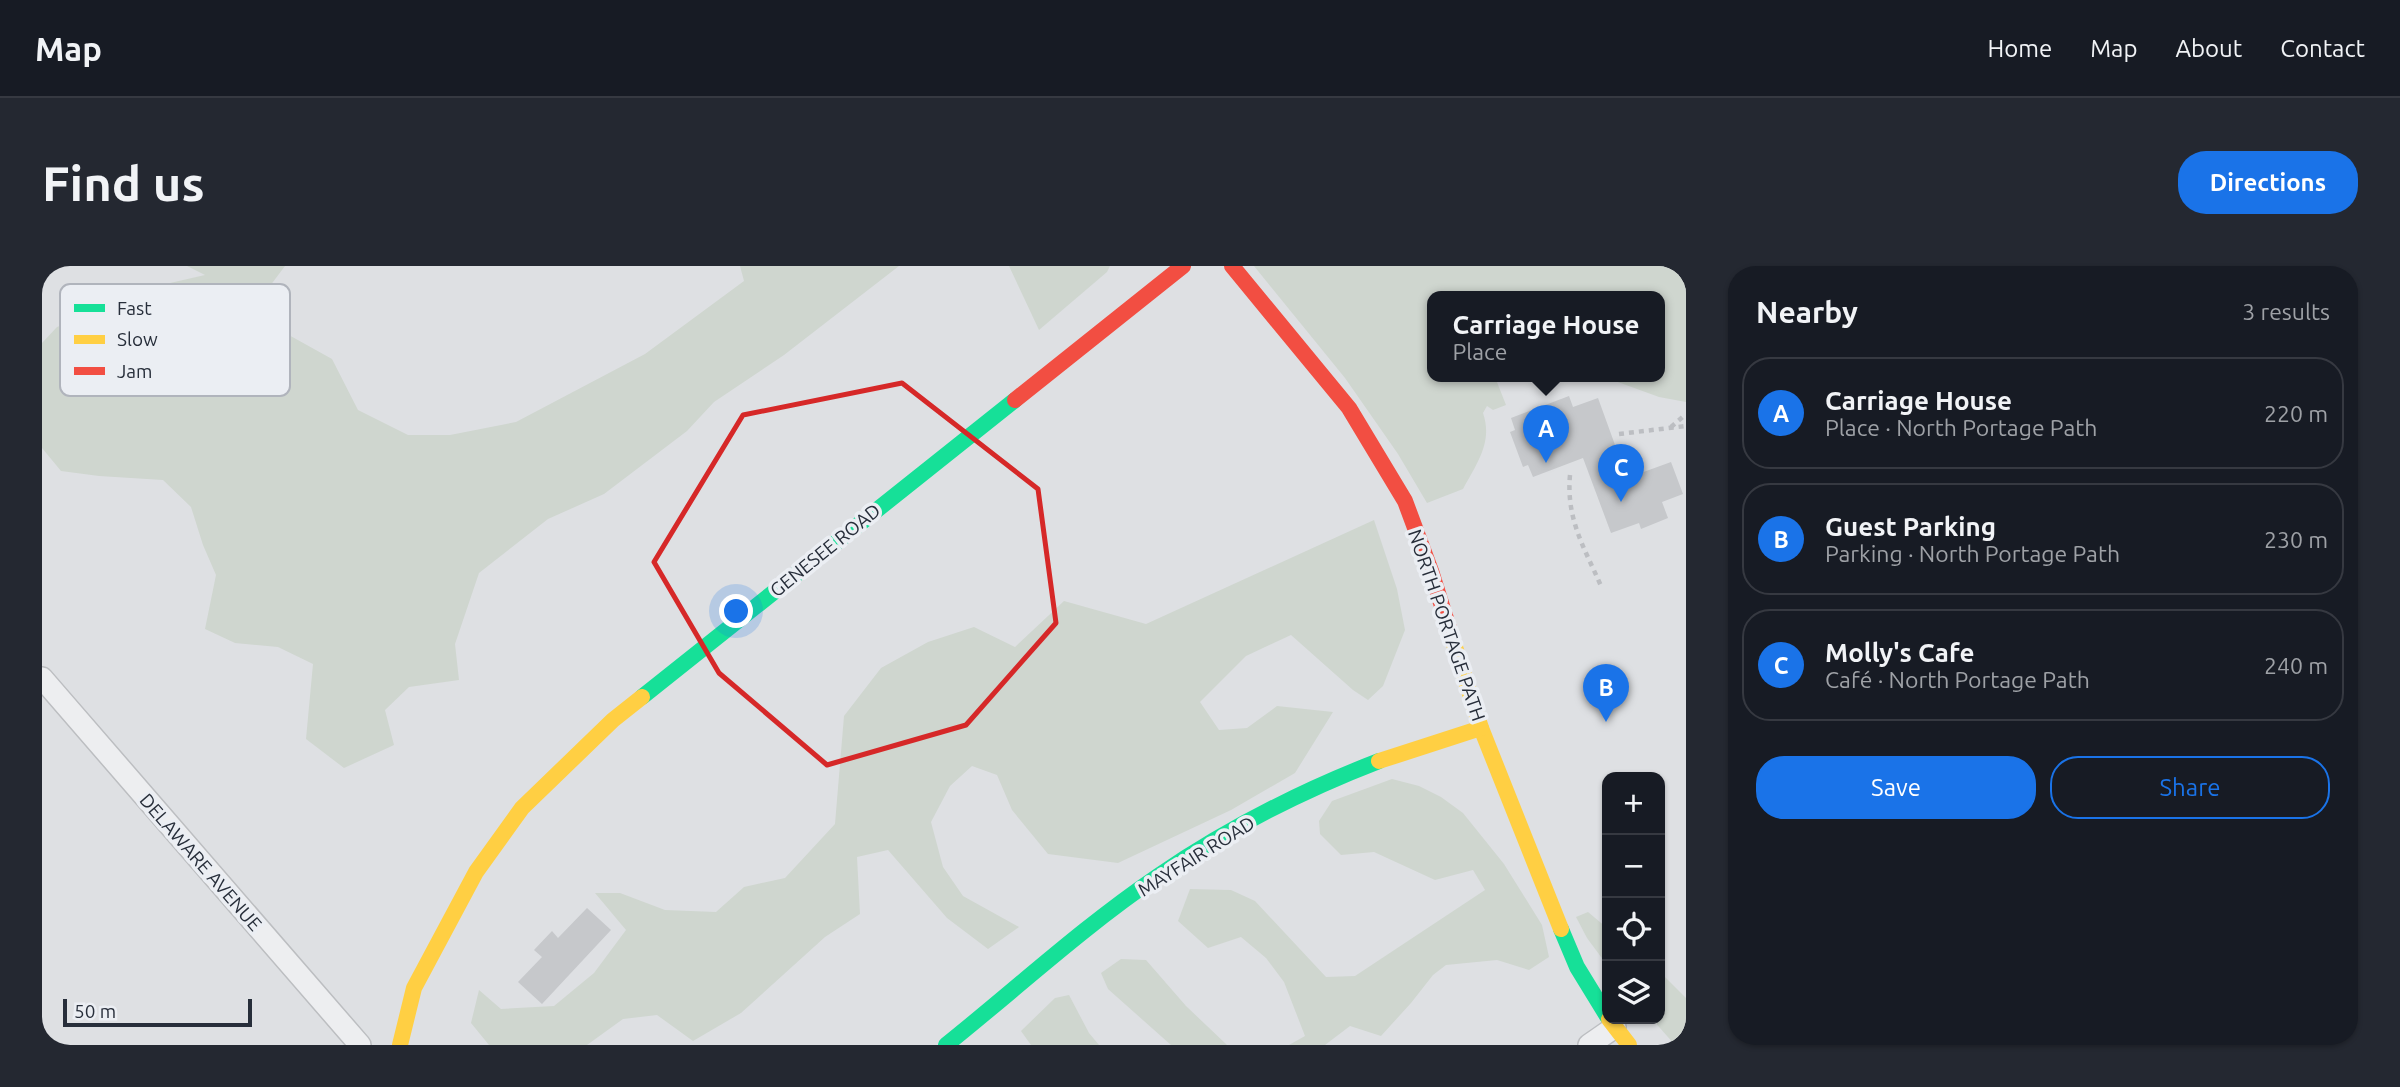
<!DOCTYPE html>
<html lang="en">
<head>
<meta charset="utf-8">
<style>
  :root { --surface:#171b24; --page:#242831; --text:#f1f3f6; --muted:#9ea1a6; --line:#363941; --accent:#1a73e8 }
  body { margin:0; font-family:Ubuntu,sans-serif; background:var(--page); color:var(--text) }
  .controls { position:absolute; right:21px; bottom:21px; display:grid; overflow:hidden; border-radius:14px; box-shadow:0 2px 5px #0004 }
  .controls button { width:63px; height:63px; display:grid; place-items:center; padding:0; border:0; border-bottom:2px solid var(--line); background:var(--surface); color:var(--text); font:35px sans-serif }
  .scale { position:absolute; left:21px; bottom:18px; width:189px; box-sizing:border-box; padding-left:7px; border:4px solid #272e3a; border-top:0; font-size:19px; line-height:24px; white-space:nowrap; color:#272e3a; -webkit-text-stroke:5px #ebeef3; paint-order:stroke }
  .you { position:absolute; left:695px; top:346px; width:24px; height:24px; margin:-18px; border:5px solid #fff; border-radius:50%; background:#1a73e8; box-shadow:0 0 0 10px #1a73e833 }
  .badge { display:grid; place-items:center; width:46px; height:46px; border-radius:50%; background:var(--accent); color:#fff; font-size:23px; font-weight:700 }
  .pin { position:absolute; translate:-50% -58px; filter:drop-shadow(0 2px 4px #0008) }
  .pin::after { content:''; position:absolute; top:37px; width:24px; height:21px; background:inherit; clip-path:polygon(0 0,100% 0,50% 100%) }
  .popup { position:absolute; left:1385px; top:25px; width:238px; height:91px; box-sizing:border-box; display:grid; place-content:center; border-radius:14px; background:var(--surface); filter:drop-shadow(0 2px 5px #0005); font-size:23px; white-space:nowrap; color:var(--muted) }
  .popup b { font-size:26px; color:var(--text) }
  .popup::after { content:''; position:absolute; left:50%; top:100%; margin-left:-14px; border:14px solid transparent; border-top-color:var(--surface) }
  .list { margin:0; padding:0; list-style:none }
  h2 { display:flex; justify-content:space-between; align-items:center; height:91px; margin:0; padding:0 28px; font-size:30px }
  h2 small { font-size:23px; font-weight:400; color:var(--muted) }
  .list li { display:grid; grid-template-columns:46px 1fr auto; gap:21px; align-items:center; box-sizing:border-box; height:112px; margin:0 14px 14px; padding:0 14px; border:2px solid var(--line); border-radius:28px }
  .list b { display:block; font-size:26px; white-space:nowrap }
  .list p { margin:0; font-size:23px; white-space:nowrap; color:var(--muted) }
  .list em { font-size:23px; font-style:normal; color:var(--muted) }
  .actions { display:flex; gap:14px; padding:21px 28px }
  .actions a { flex:1; padding:16px 0; border:2px solid var(--accent); border-radius:28px; text-align:center; font-size:24px; color:var(--accent) }
  .actions .main { background:var(--accent); color:#fff }
  .icon { flex:none; width:38px; height:38px; fill:none; stroke:currentColor; stroke-width:2; stroke-linecap:round; stroke-linejoin:round }
  .map { position:relative; flex:none; width:1644px; height:779px; overflow:hidden; border-radius:28px }
  header { display:flex; align-items:center; gap:42px; box-sizing:border-box; height:98px; padding:0 35px; background:var(--surface); border-bottom:2px solid var(--line) }
  header strong { font-size:33px }
  nav { display:flex; gap:38px; margin-inline-start:auto; font-size:24px }
  .intro { display:flex; align-items:center; justify-content:space-between; box-sizing:border-box; height:168px; padding:0 42px }
  h1 { margin:0; font-size:49px }
  .button { padding:18px 32px; border-radius:28px; background:var(--accent); color:#fff; font-size:24px; font-weight:700 }
  main { display:flex; gap:42px; padding:0 42px }
  aside { flex:1; background:var(--surface); border-radius:28px; box-shadow:0 2px 5px #0004 }
  .map>svg:first-child { display:block }
  .green { fill:#cfd6cf }
  .building { fill:#c6c8cb }
  .lines { fill:none; stroke-linecap:round; stroke-linejoin:round }
  .street-casing { stroke:#bcbec1; stroke-width:24 }
  .path { stroke:#bcbec2; stroke-width:4.5; stroke-dasharray:5 5; stroke-linecap:butt }
  .street { stroke:#edeef0; stroke-width:21 }
  .fast { stroke:#16e098; stroke-width:16 }
  .slow { stroke:#ffcf43; stroke-width:16 }
  .jam { stroke:#f24e42; stroke-width:16 }
  .marked { fill:none; stroke:#d62828; stroke-width:5; stroke-linejoin:round }
  .labels { text-anchor:middle; dominant-baseline:central; stroke-width:7; stroke-linejoin:round; paint-order:stroke }
  .street-label { font-size:19px; fill:#272e3a; stroke:#ebeef3 }
  .key { fill:#ebeef3; stroke:#b0b4bc; stroke-width:2 }
  .key-label { font-size:19px; fill:#272e3a }
</style>
</head>
<body>
<header>
<strong>Map</strong>
<nav><a>Home</a><a>Map</a><a>About</a><a>Contact</a></nav>
</header>
<div class="intro"><h1>Find us</h1><a class="button">Directions</a></div>
<main>
<div class="map">
<svg width="1644" height="779" viewBox="0 0 1644 779">
  <rect width="100%" height="100%" fill="#dee0e3"/>
  <g class="green">
    <path d="M145,0H243L210,44L236,63L290,93L316,144L366,169H408L474,156L603,88L702,15L698,0H857L742,89L672,136L645,165L562,228L506,253L437,307L413,378L417,414L367,421L343,444L352,479L302,502L264,473L271,398L236,381L193,377L163,363L174,309L161,279L149,241L121,214L57,210L19,205L0,182V77L15,61L128,17L163,9Z"/>
    <path d="M967,0H1068L1065,6L997,64Z"/>
    <path d="M1212,0H1644V136L1617,131L1562,111H1618V31H1390V111H1453L1464,139L1451,144L1445,140L1441,147C1451,176 1435,197 1421,223L1385,237L1356,188L1303,112Z"/>
    <path d="M1332,254L1355,323L1363,364L1341,420L1326,434L1311,424L1249,369L1204,390L1158,436L1177,464L1205,462L1235,440L1291,446L1253,507L1189,544L1076,597L1006,588L970,544L955,509L930,500L908,520L889,556L901,601L921,630L977,661L946,683L905,652L846,584L815,591L818,648L783,671L699,747L651,775L615,749L581,753L545,779H447L429,757L437,724L459,743L512,740L552,707L584,664L553,627H578L623,644L674,646L702,621L743,612L793,558L802,450L839,402L886,376L932,361L973,381L1022,335L1104,358Z"/>
    <path d="M1350,513L1377,520L1399,531L1421,547L1462,598L1500,659L1507,691L1487,704L1455,694L1404,699L1391,709L1369,737L1339,770L1308,760L1283,779H1247L1263,770L1242,716L1224,692L1199,671L1166,682L1136,655L1148,623L1189,624L1213,635L1284,711L1313,710L1443,624L1431,604L1393,614L1332,586L1299,589L1278,568L1277,555L1290,535Z"/>
    <path d="M1546,646L1565,662V699L1545,672L1534,651Z"/>
    <path d="M1079,693L1104,694L1144,740L1185,779H1129L1066,723L1059,707Z"/>
    <path d="M1618,706L1644,732V779H1633L1610,753H1618Z"/>
    <path d="M1027,729L1047,767L1057,779H989L979,765L1013,732Z"/>
  </g>
  <g class="building">
    <path d="M1527,130L1531,141L1556,132L1585,212L1629,196L1641,228L1620,236L1626,252L1599,263L1597,257L1569,267L1541,192L1491,211L1486,199L1481,201L1468,166L1473,164L1469,152Z"/>
    <path d="M545,642L569,664L500,738L476,716L500,691L492,684L510,665L516,672Z"/>
  </g>
  <g class="lines">
    <g class="street-casing">
      <g id="street">
        <path d="M0,412L318,779"/>
        <path d="M1547,779L1573,761"/>
      </g>
    </g>
    <g class="path">
      <path d="M1629,161L1644,148"/>
      <path d="M1577,168L1644,160"/>
      <path d="M1528,209C1524,253 1542,281 1559,320"/>
    </g>
    <use href="#street" class="street"/>
    <g class="fast">
      <path d="M600,431L973,134"/>
      <path d="M1519,663L1535,701L1565,750"/>
      <path d="M904,779C974,723 1041,661 1116,610C1185,563 1259,525 1337,495"/>
    </g>
    <g class="slow">
      <path d="M1411,375L1439,462L1519,663"/>
      <path d="M1337,495L1439,462"/>
      <path d="M1567,753L1587,779"/>
      <path d="M358,779L372,722L434,606L480,542L571,454L600,431"/>
    </g>
    <g class="jam">
      <path d="M1190,0L1307,142L1363,235L1389,305L1411,375"/>
      <path d="M973,134L1141,0"/>
    </g>
  </g>
  <path class="marked" d="M860,117L996,223L1014,357L924,459L785,499L677,407L612,296L701,149Z"/>
  <g class="labels">
    <g class="street-label">
      <text transform="translate(783 284) rotate(-39)">GENESEE ROAD</text>
      <text transform="translate(1405 359) rotate(71)">NORTH PORTAGE PATH</text>
      <text transform="translate(1154 590) rotate(-32)">MAYFAIR ROAD</text>
      <text transform="translate(159 596) rotate(49)">DELAWARE AVENUE</text>
    </g>
  </g>
  <rect x="18" y="18" width="230" height="112" rx="10" class="key"/>
  <rect x="32" y="38" width="31" height="8" fill="#16e098"/>
  <rect x="32" y="69" width="31" height="9" fill="#ffcf43"/>
  <rect x="32" y="101" width="31" height="8" fill="#f24e42"/>
  <g class="key-label">
    <text x="75" y="49">Fast</text>
    <text x="75" y="80">Slow</text>
    <text x="75" y="112">Jam</text>
  </g>
</svg>
<div class="controls">
<button>+</button>
<button>−</button>
<button><svg class="icon" aria-label="locate" viewBox="0 0 24 24"><circle cx="12" cy="12" r="6"/><path d="M12 2v4M12 18v4M2 12h4M18 12h4"/></svg></button>
<button><svg class="icon" aria-label="layers" viewBox="0 0 24 24"><path d="M12 4l9 5-9 5-9-5zM3 14l9 5 9-5"/></svg></button>
</div>
<div class="scale">50 m</div>
<div class="you"></div>
<div class="pin badge" style="left:1504px;top:197px">A</div>
<div class="popup"><b>Carriage House</b>Place</div>
<div class="pin badge" style="left:1564px;top:456px">B</div>
<div class="pin badge" style="left:1579px;top:236px">C</div>
</div>
<aside>
<h2>Nearby<small>3 results</small></h2>
<ul class="list">
<li><span class="badge">A</span><div><b>Carriage House</b><p>Place · North Portage Path</p></div><em>220 m</em></li>
<li><span class="badge">B</span><div><b>Guest Parking</b><p>Parking · North Portage Path</p></div><em>230 m</em></li>
<li><span class="badge">C</span><div><b>Molly's Cafe</b><p>Café · North Portage Path</p></div><em>240 m</em></li>
</ul>
<div class="actions"><a class="main">Save</a><a>Share</a></div>
</aside>
</main>
</body>
</html>
